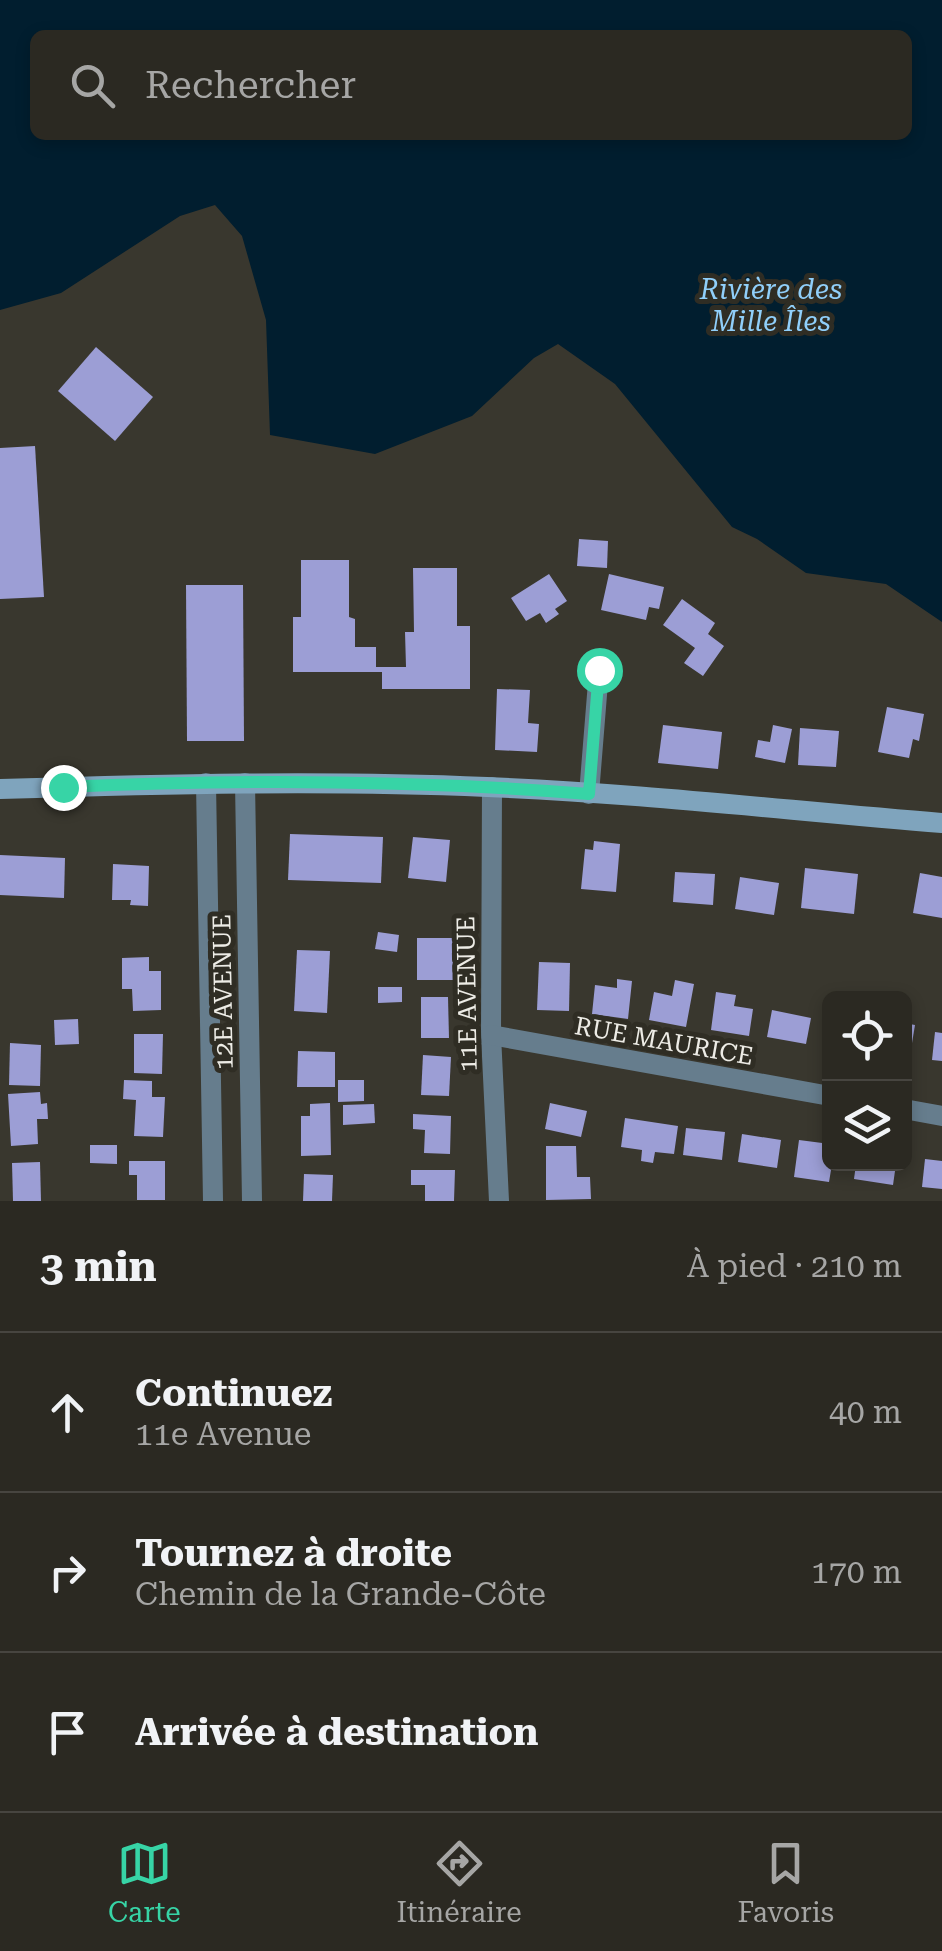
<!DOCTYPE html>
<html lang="fr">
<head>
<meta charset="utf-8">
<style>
  :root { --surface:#2b2922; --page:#33312a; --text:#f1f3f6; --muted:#a6a6a5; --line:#474540; --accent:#37d4a6 }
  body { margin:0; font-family:"Roboto Serif",serif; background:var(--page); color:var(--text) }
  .controls { position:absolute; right:30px; bottom:30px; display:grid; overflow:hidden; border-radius:15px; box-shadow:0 5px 15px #0003 }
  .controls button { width:90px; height:90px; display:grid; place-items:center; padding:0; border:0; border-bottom:2px solid var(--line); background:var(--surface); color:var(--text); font:50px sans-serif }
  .stop { position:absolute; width:30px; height:30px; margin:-22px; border:8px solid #37d4a6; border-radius:50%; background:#fff }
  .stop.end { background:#37d4a6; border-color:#fff; box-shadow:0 2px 10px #0008 }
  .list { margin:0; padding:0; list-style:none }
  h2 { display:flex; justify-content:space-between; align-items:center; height:130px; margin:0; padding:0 40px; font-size:42px }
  h2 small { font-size:32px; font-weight:400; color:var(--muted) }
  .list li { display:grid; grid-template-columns:65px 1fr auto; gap:30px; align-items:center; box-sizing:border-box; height:160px; padding:0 40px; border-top:2px solid var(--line) }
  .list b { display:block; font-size:38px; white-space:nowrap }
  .list p { margin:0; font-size:32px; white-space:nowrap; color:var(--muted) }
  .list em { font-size:32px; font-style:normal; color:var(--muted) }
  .icon { flex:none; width:55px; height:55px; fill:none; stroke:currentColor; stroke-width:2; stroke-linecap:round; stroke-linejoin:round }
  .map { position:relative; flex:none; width:942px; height:1201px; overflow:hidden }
  .search { position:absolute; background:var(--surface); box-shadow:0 5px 15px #0003; left:30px; right:30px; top:30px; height:110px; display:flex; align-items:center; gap:25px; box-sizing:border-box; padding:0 35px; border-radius:15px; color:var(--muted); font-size:38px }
  .sheet { height:610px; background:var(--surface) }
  nav { display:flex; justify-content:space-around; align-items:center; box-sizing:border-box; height:140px; border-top:2px solid var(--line); background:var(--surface); font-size:28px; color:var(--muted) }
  nav a { display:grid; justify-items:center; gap:5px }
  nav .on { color:var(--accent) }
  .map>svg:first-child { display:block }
  .water { fill:#011e2f; fill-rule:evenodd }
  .building { fill:#9c9ed5 }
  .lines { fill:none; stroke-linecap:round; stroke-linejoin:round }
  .street { stroke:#667d8d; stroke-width:20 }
  .secondary { stroke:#7fa4bd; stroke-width:20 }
  .route { stroke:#37d4a6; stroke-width:12 }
  .labels { text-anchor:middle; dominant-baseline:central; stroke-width:10; stroke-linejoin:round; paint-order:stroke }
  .street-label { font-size:25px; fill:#edece6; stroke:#2f2d24 }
  .water-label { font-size:28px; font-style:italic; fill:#90cffa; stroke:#2f2d24 }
</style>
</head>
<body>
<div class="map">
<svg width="942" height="1201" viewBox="0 0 942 1201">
  <rect width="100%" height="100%" fill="#39372e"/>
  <path class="water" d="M0,0H942V622L886,584L806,573L757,539L732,527L615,384L558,344L534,358L472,416L375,454L270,435L266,320L242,236L215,205L180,216L61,293L0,310ZM35,35H907V135H35Z"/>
  <g class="building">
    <path d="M96,347L153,397L115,441L58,391Z"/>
    <path d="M35,446L44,597L0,599V448Z"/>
    <path d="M579,539L608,541L607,568L577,566Z"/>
    <path d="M301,560H349V617L355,619V647H376V667H406L405,632H414L413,568H457V626H470V689H382V672H293V617H301Z"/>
    <path d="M549,574L567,601L555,609L559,614L546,623L540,613L526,621L511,598Z"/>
    <path d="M609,574L664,587L659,609L649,607L646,620L601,610Z"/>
    <path d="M186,585H243L244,741H187Z"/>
    <path d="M682,599L715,623L708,634L724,646L703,676L684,663L695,648L663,625Z"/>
    <path d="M497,689L530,690L528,723L539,724L537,752L495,750Z"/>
    <path d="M887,707L924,714L919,741L913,739L909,758L878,752Z"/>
    <path d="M663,725L722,732L718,769L658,763Z"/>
    <path d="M773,725L792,729L785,763L755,757L758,740L770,742Z"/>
    <path d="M800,728L839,731L836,767L798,765Z"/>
    <path d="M290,834L383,837L381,883L288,880Z"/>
    <path d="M413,837L450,840L446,882L408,878Z"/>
    <path d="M594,841L620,844L616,892L581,889L585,849L593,850Z"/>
    <path d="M0,855L65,858L64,898L0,895Z"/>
    <path d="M113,864L149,866L148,906L130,905L131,900H112Z"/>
    <path d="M805,868L858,874L854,914L801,908Z"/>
    <path d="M675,872L715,874L713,905L673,902Z"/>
    <path d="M920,873L942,877V918L913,913Z"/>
    <path d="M740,877L779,883L774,915L735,909Z"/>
    <path d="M378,932L399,935L397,952L375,949Z"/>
    <rect x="417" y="938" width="36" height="42"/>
    <path d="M297,950L330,951L327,1013L294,1011Z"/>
    <path d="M149,957V971H161V1010L133,1011L132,989H122V958Z"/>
    <path d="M539,962L570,963L569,1011L537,1010Z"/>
    <path d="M617,979L632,981L628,1019L592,1014L595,985L617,988Z"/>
    <path d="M675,980L694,984L686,1027L649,1020L654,992L672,996Z"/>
    <path d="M378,987H402V1002L378,1003Z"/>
    <path d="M716,992L736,995L734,1006L753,1009L749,1036L711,1030Z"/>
    <path d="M421,997H448L449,1038H421Z"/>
    <path d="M772,1010L811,1018L806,1044L767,1037Z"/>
    <path d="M78,1019L79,1044L55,1045L54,1020Z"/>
    <path d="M904,1023L915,1025L910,1055L904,1054Z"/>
    <path d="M935,1032L942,1033V1061L932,1060Z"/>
    <path d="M134,1034H163L162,1074L134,1073Z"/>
    <path d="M10,1043L41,1045L40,1086L9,1085Z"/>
    <path d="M298,1051L335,1052V1087H297Z"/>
    <path d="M423,1055L451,1057L449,1096L421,1095Z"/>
    <path d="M124,1080L152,1081V1097H165L163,1137L134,1136L136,1100L123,1099Z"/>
    <path d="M338,1080H364V1101L338,1102Z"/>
    <path d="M40,1092L41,1104L47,1103L48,1119H37L38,1144L11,1146L8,1094Z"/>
    <path d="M330,1103L331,1155L301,1156V1116H310V1104Z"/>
    <path d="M550,1103L587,1111L581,1137L545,1129Z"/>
    <path d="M374,1104L375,1123L343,1125V1105Z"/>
    <path d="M413,1114L451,1116L450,1154L424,1153L425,1130L413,1129Z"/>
    <path d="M625,1118L678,1126L674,1154L655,1152L653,1163L641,1161L642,1150L621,1147Z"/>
    <path d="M686,1128L725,1132L722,1160L683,1155Z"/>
    <path d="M742,1134L781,1140L777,1168L738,1162Z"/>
    <path d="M799,1140L830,1144V1164H832L829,1182L794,1177Z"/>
    <path d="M90,1145H117V1164L90,1163Z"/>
    <path d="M546,1146H576L577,1177H590L591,1199L546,1200Z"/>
    <path d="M925,1159L942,1161V1189L922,1187Z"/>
    <path d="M129,1161H165V1200H137V1175H129Z"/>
    <path d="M40,1162L41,1201H13L12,1163Z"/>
    <path d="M856,1164H896L893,1185L854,1179Z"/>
    <path d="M411,1170H455L454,1201H425V1185H411Z"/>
    <path d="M304,1174L333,1175L332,1201H303Z"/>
  </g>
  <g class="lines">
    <g class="street">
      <path d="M206,783L213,1201"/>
      <path d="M245,783L252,1201"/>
      <path d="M492,787L491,1035L499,1201"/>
      <path d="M589,794L599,670"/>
      <path d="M491,1035L830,1096"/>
      <path d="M904,1109L942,1116"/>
    </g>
    <path class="secondary" d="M0,789C162,784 325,780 487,787C639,793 791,811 942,823"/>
  </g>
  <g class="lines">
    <path class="route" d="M63,787C238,779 414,780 589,794L599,670"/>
  </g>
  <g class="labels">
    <g class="street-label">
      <text transform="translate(223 992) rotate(-91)">12E AVENUE</text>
      <text transform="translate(467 994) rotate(-91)">11E AVENUE</text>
      <text transform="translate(664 1041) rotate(10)">RUE MAURICE</text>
    </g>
    <g class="water-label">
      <text x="771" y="289">Rivière des<tspan x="771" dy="32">Mille Îles</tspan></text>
    </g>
  </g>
</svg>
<div class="controls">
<button><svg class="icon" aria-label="locate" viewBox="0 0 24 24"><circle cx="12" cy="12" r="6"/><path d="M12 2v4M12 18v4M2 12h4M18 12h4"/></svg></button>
<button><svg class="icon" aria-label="layers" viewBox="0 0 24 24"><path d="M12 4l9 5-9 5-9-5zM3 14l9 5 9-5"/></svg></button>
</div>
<div class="stop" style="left:599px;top:670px"></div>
<div class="stop end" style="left:63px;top:787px"></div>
<div class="search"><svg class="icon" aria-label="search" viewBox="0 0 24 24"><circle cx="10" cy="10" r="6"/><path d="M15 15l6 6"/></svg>Rechercher</div>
</div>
<section class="sheet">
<h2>3 min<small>À pied · 210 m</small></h2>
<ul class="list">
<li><svg class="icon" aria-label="ahead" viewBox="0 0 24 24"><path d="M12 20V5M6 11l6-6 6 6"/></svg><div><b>Continuez</b><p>11e Avenue</p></div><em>40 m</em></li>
<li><svg class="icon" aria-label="right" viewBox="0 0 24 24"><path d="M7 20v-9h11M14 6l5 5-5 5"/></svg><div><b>Tournez à droite</b><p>Chemin de la Grande-Côte</p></div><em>170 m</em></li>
<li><svg class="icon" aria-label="arrive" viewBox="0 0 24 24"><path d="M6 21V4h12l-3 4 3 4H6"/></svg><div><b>Arrivée à destination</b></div></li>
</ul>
</section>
<nav>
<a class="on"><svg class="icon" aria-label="map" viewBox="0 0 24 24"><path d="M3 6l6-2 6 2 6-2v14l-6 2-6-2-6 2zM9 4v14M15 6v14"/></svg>Carte</a>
<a><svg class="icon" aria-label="directions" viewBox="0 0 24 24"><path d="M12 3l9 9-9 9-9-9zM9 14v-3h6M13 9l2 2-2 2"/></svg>Itinéraire</a>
<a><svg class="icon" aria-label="saved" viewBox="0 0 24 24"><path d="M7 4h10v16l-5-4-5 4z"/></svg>Favoris</a>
</nav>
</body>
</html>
